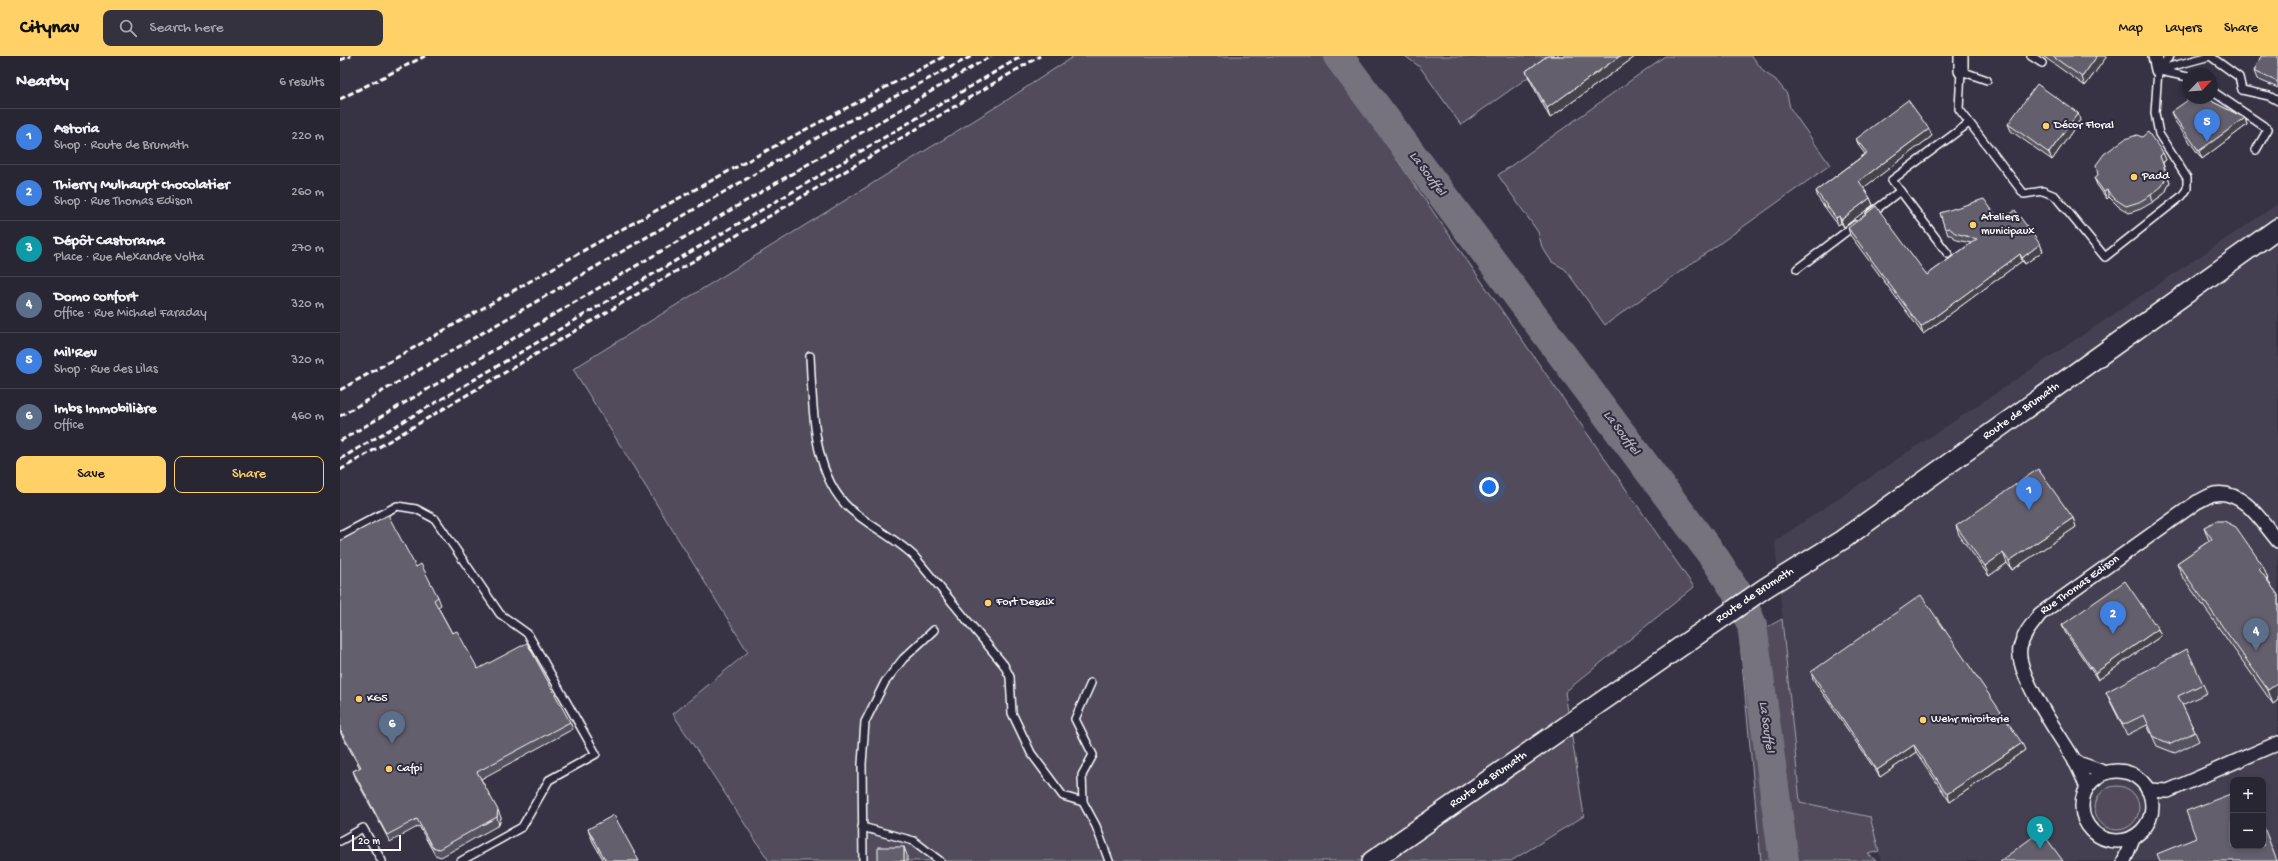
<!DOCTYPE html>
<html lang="en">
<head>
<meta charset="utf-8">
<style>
  :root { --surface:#292634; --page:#353240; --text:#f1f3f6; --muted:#a5a5ac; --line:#45434f; --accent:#ffd166 }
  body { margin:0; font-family:"Gochi Hand",sans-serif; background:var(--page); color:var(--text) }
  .controls { position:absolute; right:12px; bottom:12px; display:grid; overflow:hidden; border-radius:8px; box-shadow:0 2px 6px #0003 }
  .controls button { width:36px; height:36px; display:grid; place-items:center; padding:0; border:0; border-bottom:1px solid var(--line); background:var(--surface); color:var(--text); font:20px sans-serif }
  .compass { position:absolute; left:1842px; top:12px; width:36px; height:36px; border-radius:50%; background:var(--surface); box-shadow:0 2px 6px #0003; rotate:65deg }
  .scale { position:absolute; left:12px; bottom:10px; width:49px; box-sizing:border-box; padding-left:4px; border:2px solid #fff; border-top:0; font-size:11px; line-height:14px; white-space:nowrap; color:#fff; -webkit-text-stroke:3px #2f2a3d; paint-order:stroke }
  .you { position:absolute; left:1149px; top:431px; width:14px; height:14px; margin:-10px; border:3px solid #fff; border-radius:50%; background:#1a73e8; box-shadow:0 0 0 6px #1a73e833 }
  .badge { display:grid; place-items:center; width:26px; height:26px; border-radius:50%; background:var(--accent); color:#fff; font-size:13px; font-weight:700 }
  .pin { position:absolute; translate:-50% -33px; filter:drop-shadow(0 1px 2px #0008) }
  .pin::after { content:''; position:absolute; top:21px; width:14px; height:12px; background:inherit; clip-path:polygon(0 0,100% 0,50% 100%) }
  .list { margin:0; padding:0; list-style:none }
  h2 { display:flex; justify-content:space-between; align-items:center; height:52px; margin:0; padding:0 16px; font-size:17px }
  h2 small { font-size:13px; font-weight:400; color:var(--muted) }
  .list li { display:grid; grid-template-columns:26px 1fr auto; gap:12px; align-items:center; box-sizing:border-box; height:56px; padding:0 16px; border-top:1px solid var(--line) }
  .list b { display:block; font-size:15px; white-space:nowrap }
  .list p { margin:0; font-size:13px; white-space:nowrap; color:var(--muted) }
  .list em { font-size:13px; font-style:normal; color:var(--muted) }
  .actions { display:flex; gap:8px; padding:12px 16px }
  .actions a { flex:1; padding:9px 0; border:1px solid var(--accent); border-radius:8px; text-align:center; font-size:14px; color:var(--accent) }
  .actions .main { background:var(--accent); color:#111 }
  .icon { flex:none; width:22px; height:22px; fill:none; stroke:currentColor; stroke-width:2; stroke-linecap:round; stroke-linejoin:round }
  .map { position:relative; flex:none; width:1938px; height:805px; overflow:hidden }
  header { display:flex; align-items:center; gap:24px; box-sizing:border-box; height:56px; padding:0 20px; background:var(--accent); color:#111 }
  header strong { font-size:19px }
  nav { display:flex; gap:22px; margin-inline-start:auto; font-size:14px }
  .search { width:280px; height:36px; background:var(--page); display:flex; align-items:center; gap:10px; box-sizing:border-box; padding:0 14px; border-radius:8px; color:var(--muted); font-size:15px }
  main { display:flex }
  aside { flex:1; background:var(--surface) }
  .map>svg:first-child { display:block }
  .built { fill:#444051; fill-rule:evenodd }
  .green { fill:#514c5c; stroke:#a8a6ae }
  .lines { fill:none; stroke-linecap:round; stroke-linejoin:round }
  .river { stroke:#76737f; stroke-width:30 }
  .lane-casing { stroke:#fff; stroke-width:10 }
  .street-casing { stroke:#fff; stroke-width:16 }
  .secondary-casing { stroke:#fff; stroke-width:22 }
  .lane { stroke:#2f2a3d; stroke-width:7 }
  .street { stroke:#2f2a3d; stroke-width:13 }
  .secondary { stroke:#2f2a3d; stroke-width:19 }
  .rail { stroke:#fff; stroke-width:3; stroke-dasharray:6 3; stroke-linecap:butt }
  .wall { fill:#55525e; stroke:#fff }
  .shaded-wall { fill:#45424c; stroke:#fff }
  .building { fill:#635f6d; stroke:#fff }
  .poi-dot { fill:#ffd166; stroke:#2f2a3d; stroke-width:1.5 }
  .labels { text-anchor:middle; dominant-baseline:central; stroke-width:4; stroke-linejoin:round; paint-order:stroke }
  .poi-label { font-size:12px; fill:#fff; stroke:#2f2a3d; text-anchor:start }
  .street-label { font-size:12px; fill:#fff; stroke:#2f2a3d }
  .water-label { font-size:13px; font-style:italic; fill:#b4b2b9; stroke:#2f2a3d }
</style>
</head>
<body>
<header>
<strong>Citynav</strong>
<div class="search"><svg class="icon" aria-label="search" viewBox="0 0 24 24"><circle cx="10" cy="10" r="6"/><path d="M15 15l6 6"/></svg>Search here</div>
<nav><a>Map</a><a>Layers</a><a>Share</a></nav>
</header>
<main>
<aside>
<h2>Nearby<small>6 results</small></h2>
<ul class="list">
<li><span class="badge" style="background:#3f7fe0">1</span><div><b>Astoria</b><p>Shop · Route de Brumath</p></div><em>220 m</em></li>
<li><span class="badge" style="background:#3f7fe0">2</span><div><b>Thierry Mulhaupt chocolatier</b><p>Shop · Rue Thomas Edison</p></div><em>260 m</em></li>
<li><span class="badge" style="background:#0f9aa8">3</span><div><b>Dépôt Castorama</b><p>Place · Rue Alexandre Volta</p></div><em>270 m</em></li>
<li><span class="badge" style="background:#5c6f8a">4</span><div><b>Domo confort</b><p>Office · Rue Michael Faraday</p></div><em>320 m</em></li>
<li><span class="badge" style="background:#3f7fe0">5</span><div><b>Mil'Rev</b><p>Shop · Rue des Lilas</p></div><em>320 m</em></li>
<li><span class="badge" style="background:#5c6f8a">6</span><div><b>Imbs Immobilière</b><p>Office</p></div><em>460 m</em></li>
</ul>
<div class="actions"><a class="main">Save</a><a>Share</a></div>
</aside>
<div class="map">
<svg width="1938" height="805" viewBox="0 0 1938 805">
  <rect width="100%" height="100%" fill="#373345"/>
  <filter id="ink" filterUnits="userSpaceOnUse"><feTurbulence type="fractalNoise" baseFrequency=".025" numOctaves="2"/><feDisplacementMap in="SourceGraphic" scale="8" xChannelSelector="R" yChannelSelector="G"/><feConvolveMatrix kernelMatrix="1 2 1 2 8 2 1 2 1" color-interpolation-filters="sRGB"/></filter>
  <g filter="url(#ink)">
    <path class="built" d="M1938,148V805H1541L1530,761L1460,746L1435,485ZM1893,724H1923V790H1893Z"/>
    <g class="green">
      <path d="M734,0H985L1354,531L1225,636L1244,760L1171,805H429L333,658L408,596L233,313L667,44Z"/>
      <path d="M1065,0H1218L1121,69L1080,11Z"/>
      <path d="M1325,0H1412L1424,16L1436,24L1447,38L1450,52L1490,109L1265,269L1225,213L1212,206L1202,191L1198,176L1158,119Z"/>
      <path d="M1442,563L1460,746L1530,761L1539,795L1528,798L1536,805H1421L1400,586Z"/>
      <circle cx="1777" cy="752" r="22"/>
    </g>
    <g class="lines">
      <path class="river" d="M998,0L1376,504L1399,540L1412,569L1444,805"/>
      <g class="lane-casing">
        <g id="lane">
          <path d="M1691,0L1702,7"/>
          <path d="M1818,14L1870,0L1899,21L1902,34L1929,40L1938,45"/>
          <path d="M1820,15L1848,21"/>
          <path d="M1647,24L1621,15L1619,53L1684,138L1703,135L1715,140L1765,201L1842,140L1847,133V122L1819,78L1815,57L1818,14L1830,0"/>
          <path d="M1872,35L1928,73L1916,94"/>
          <path d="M1530,158L1560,135"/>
          <path d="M1608,198L1552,124L1629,67"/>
          <path d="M1457,213L1515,169"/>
          <path d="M470,300C473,348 471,418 510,453C529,470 554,481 574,500L664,609L670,621L672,657L691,697L723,740L743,746"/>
          <path d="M0,480L57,450L76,453L95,463L160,558L188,578L256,698L209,724L182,771L121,805"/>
          <path d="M751,627L735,663L753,699L742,719L743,746L756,770L769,805"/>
          <path d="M522,771L574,785L600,805"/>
          <path d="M0,785L23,772L42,805"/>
          <path d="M523,805L522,708L525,666L545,626L563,603L594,574"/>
        </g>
      </g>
      <g class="street-casing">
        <g id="street">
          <path d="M1815,0L1818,14"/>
          <path d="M1621,15V0"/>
          <path d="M1735,706L1766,717"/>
          <circle cx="1777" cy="750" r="35"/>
          <path id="s1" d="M1747,732C1744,724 1740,715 1736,707C1722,682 1675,619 1680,592C1683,578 1692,569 1700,558L1857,446C1862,444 1869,439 1874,438C1903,433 1922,466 1938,485"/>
          <path d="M1808,734L1828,735L1938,687"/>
          <path d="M1784,805L1793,782"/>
        </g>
      </g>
      <g class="secondary-casing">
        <g id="secondary">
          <path id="s2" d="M1032,805L1425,532L1502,484L1938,172"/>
        </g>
      </g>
      <use href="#lane" class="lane"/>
      <use href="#street" class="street"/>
      <use href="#secondary" class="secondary"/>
      <g class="rail">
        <path d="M0,4L11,0"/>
        <path d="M0,43L85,0"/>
        <path d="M0,334L262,184L459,77L605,0"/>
        <path d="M0,360L480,80L632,0"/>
        <path d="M0,385L651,0"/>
        <path d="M0,403L682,0"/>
        <path d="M0,414L700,0"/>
      </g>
    </g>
    <g class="wall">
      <path d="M1207,0H1296L1210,62L1190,24L1186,15Z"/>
      <path d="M1703,0H1767L1745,30Z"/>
      <path d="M1938,0V32L1917,23L1914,15Z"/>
      <path d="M1873,46L1905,62L1907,69L1862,103L1834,64L1831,56Z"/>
      <path d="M1740,64L1712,104L1671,75L1668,68Z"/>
      <path d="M1592,80L1523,132L1530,142L1533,149L1504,171L1501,167L1498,169L1478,142L1476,135L1525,98L1519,90L1516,83Z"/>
      <path d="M1823,97L1826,104L1823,107L1830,126L1825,137L1813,146L1801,153L1789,157L1778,150L1769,141L1767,143L1757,129L1754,122Z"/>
      <path d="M1600,157L1660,165L1700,188L1703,195L1685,208L1682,205L1583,278L1510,179L1508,172L1587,219L1631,187L1617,184L1611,179H1608Z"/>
      <path d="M1733,462L1736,471L1672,514L1667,507L1649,520L1619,479L1616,470Z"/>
      <path d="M1864,471L1928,523L1927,524L1938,539V644L1933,648L1842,520L1837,507L1869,485Z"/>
      <path d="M0,485L76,511L98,541L101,549L98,551L112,577L138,613L230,666L233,673L141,723L161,762L159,769L101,801L95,799L79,770L50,786L16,723L13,715L20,712L0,676Z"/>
      <path d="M1722,569L1818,573L1821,580L1758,624L1725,576Z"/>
      <path d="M1471,616L1685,694L1610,746L1576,696L1540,721L1473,623Z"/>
      <path d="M1863,628L1867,637L1842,649L1855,676L1859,685L1835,697L1817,690L1807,669L1787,679L1770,645L1766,636Z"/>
      <path d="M248,773L299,805H264L253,786Z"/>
    </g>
    <g class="shaded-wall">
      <path d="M1280,0H1296L1210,62L1207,52Z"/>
      <path d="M1757,0H1767L1745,30L1742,21Z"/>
      <path d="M1738,57L1740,64L1712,104L1709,97Z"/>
      <path d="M1905,62L1907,69L1862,103L1859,95Z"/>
      <path d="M1589,73L1592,80L1522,133L1519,125Z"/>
      <path d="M1823,97L1826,104L1822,107L1820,100Z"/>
      <path d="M1827,119L1830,126L1825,137L1813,146L1811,139Z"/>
      <path d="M1767,134L1769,141L1767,143L1764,136Z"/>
      <path d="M1530,142L1533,149L1504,171L1501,164Z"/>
      <path d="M1499,160L1501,167L1498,169L1496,162Z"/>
      <path d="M1700,188L1703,195L1685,208L1682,202Z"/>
      <path d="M1680,198L1682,205L1583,278L1581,271Z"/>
      <path d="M1733,462L1736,471L1672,514L1669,505Z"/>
      <path d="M1663,497L1667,507L1649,520L1645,510Z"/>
      <path d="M1923,510L1928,523L1924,526L1919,513Z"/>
      <path d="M1818,573L1821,580L1758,624L1755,617Z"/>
      <path d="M1938,627V644L1933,648L1928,634Z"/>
      <path d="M1682,687L1685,694L1610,746L1607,738Z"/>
      <path d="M1574,689L1576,696L1540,721L1537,714Z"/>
      <path d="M158,754L161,762L159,769L157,761Z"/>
      <path d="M564,791L567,799V805H564Z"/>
    </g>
    <g class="building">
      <path d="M1207,0H1280L1207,52L1186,15Z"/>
      <path d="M1712,0H1757L1742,21Z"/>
      <path d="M1921,0H1938V26L1914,15Z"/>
      <path d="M1697,28L1738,57L1709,97L1668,68Z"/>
      <path d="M1851,42H1870L1873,46L1905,62L1859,95L1831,56Z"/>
      <path d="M1568,44L1589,73L1519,125L1530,142L1501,164L1499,160L1496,162L1476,135L1527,97L1516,83Z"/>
      <path d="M1808,76L1823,97L1820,100L1827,119L1822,130L1811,139L1799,146L1786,150L1775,143L1767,134L1764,136L1754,122L1758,119L1756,109L1764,98L1785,83L1797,79L1802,81Z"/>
      <path d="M1644,143L1660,165L1675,154L1700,188L1682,202L1680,198L1581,271L1508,172L1536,150L1587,219L1637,183L1615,177L1609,172L1605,173L1600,157Z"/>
      <path d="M1698,413L1733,462L1669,505L1663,497L1645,510L1616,470Z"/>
      <path d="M48,459L76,511L81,508L98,541L94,544L112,577L117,575L138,613L187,587L230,666L137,716L158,754L157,761L99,793L92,791L77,763L47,779L13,715L21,711L0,674V485Z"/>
      <path d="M1876,465H1884L1896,471L1923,510L1919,513L1938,539V627L1928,634L1837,507L1872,483L1864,471Z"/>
      <path d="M1785,525L1818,573L1755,617L1722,569Z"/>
      <path d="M1581,539L1682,687L1607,738L1574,689L1537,714L1471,616Z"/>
      <path d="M1847,593L1863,628L1838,640L1855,676L1831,688L1814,681L1804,659L1783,669L1766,636Z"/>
      <path d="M1893,737V790H1923V769L1937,805H1820L1817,798L1856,782L1846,755Z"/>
      <path d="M274,759L299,805H266L248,773Z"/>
      <path d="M1701,775L1723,805H1660Z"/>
      <rect x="538" y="791" width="26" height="14"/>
    </g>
  </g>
  <g class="poi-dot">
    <circle cx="1706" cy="70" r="4"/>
    <circle cx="1794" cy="121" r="4"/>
    <circle cx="1633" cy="169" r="4"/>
    <circle cx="648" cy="547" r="4"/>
    <circle cx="19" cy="643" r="4"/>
    <circle cx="1583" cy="664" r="4"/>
    <circle cx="49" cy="713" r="4"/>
  </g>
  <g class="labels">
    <g class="poi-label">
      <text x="1714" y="70">Décor Floral</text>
      <text x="1802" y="121">Padd</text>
      <text x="1641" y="162">Ateliers<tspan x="1641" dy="14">municipaux</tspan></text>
      <text x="656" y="547">Fort Desaix</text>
      <text x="27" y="643">KG5</text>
      <text x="1591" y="664">Wehr miroiterie</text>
      <text x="57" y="713">Cafpi</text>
    </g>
    <g class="street-label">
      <text stroke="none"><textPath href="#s2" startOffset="790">Route de Brumath</textPath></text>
      <text stroke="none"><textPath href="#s1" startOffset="246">Rue Thomas Edison</textPath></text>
      <text stroke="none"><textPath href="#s2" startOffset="466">Route de Brumath</textPath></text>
      <text stroke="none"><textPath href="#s2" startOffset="142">Route de Brumath</textPath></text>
    </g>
    <g class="water-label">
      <text transform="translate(1087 118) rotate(53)">La Souffel</text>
      <text transform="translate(1281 377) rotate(53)">La Souffel</text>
      <text transform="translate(1426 671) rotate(82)">La Souffel</text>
    </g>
  </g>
</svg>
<div class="controls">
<button>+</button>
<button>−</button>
</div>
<svg class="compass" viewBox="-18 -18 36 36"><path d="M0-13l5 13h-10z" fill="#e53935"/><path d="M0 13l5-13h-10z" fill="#a5a5ac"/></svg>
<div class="scale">20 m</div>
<div class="you"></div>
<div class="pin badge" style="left:1689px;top:454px;background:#3f7fe0">1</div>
<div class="pin badge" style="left:1773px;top:578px;background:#3f7fe0">2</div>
<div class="pin badge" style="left:1700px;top:793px;background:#0f9aa8">3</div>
<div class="pin badge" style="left:1916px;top:595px;background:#5c6f8a">4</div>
<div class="pin badge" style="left:1867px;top:86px;background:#3f7fe0">5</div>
<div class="pin badge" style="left:52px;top:688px;background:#5c6f8a">6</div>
</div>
</main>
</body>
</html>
